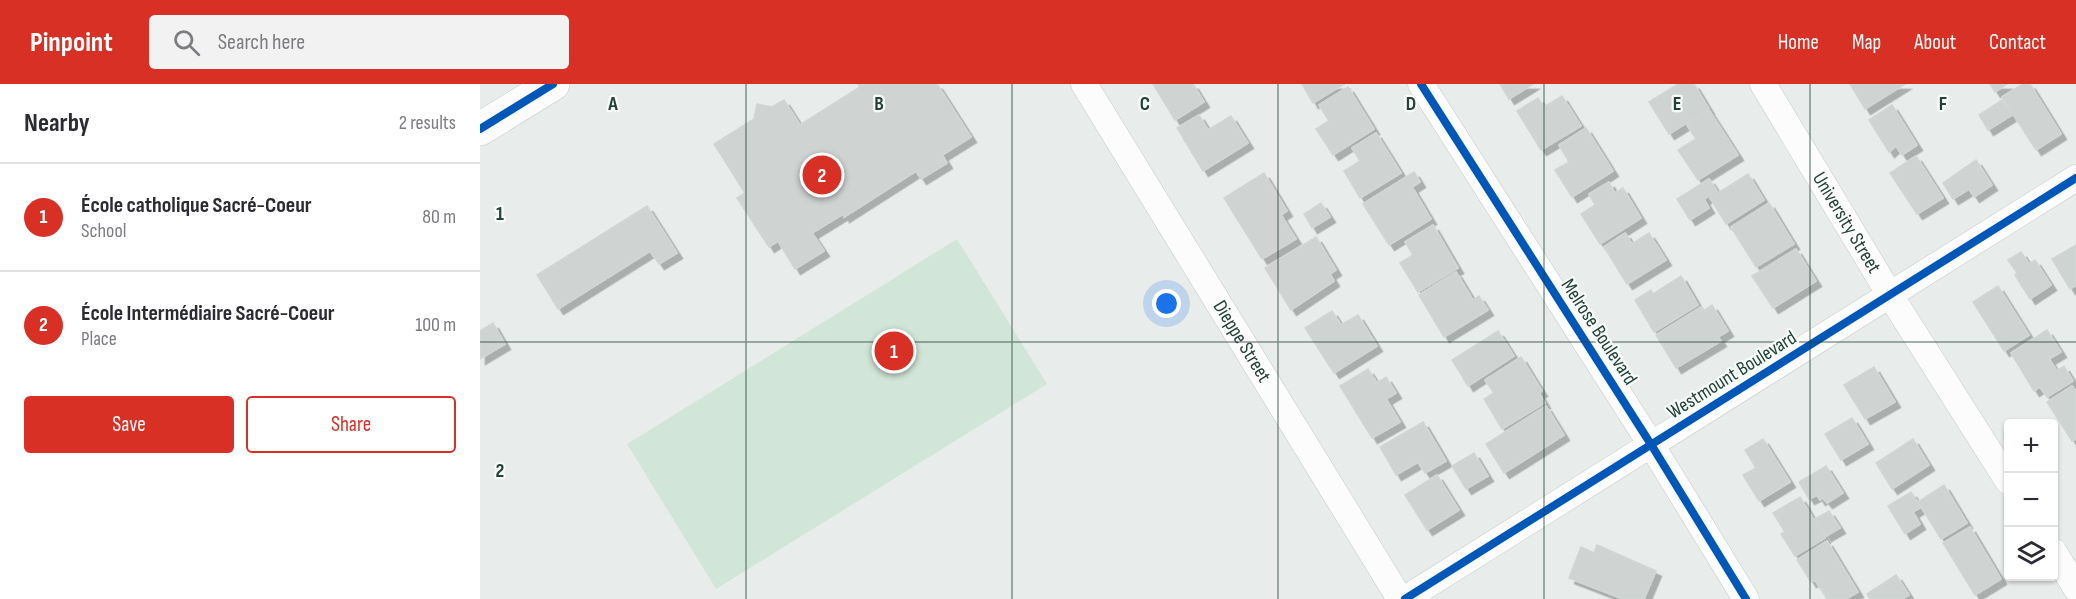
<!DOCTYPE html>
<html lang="en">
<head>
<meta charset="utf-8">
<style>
  :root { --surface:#fff; --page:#f2f2f3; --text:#2b2b33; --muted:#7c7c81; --line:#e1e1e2; --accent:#d93025 }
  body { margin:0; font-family:"Sofia Sans Condensed",sans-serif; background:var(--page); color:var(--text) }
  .controls { position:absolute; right:18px; bottom:18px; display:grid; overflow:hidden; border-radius:6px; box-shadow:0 2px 4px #0004 }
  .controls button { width:54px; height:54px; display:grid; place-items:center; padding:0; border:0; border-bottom:2px solid var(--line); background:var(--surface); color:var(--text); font:30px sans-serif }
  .you { position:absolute; left:687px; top:220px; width:21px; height:21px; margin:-15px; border:4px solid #fff; border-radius:50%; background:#1a73e8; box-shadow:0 0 0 9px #1a73e833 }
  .badge { display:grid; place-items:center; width:39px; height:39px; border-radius:50%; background:var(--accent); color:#fff; font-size:20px; font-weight:700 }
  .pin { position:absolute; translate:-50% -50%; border:3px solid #fff; box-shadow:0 2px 6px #0006 }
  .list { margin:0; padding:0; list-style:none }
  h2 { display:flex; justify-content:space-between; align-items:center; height:78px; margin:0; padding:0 24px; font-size:26px }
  h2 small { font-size:20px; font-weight:400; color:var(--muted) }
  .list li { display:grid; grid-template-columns:39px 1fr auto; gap:18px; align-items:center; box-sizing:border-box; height:108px; padding:0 24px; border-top:2px solid var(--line) }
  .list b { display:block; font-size:22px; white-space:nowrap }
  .list p { margin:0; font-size:20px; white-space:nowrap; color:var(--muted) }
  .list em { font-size:20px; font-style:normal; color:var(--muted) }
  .actions { display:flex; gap:12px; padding:18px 24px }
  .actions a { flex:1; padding:14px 0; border:2px solid var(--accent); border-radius:6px; text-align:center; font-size:21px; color:var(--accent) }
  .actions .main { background:var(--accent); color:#fff }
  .icon { flex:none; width:33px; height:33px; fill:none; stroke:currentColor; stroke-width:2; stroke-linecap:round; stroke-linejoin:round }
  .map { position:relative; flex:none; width:1596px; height:515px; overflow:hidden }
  header { display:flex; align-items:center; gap:36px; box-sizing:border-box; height:84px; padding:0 30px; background:var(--accent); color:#fff }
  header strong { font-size:28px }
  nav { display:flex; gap:33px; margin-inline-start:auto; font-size:21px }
  .search { width:420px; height:54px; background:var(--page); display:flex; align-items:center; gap:15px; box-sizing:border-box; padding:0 21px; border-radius:6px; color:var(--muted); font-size:22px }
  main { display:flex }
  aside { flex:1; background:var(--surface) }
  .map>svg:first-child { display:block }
  .green { fill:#d1e6d8 }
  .building { fill:#cfd4d2; stroke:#d1d6d4; stroke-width:1.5; filter:url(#shadow) }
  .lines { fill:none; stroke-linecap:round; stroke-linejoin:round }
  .street-casing { stroke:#c5cac8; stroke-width:27 }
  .secondary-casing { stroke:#c3cbc8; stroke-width:34 }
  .street { stroke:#fcfcfc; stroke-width:26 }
  .secondary { stroke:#fcfcfc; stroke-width:33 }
  .cycleway-casing { stroke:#f7fbf9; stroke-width:11 }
  .cycleway { stroke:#0057b8; stroke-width:8 }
  .grid { fill:none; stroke:#24423a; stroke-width:1.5; stroke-opacity:0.55 }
  .labels { text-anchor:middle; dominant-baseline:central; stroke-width:4.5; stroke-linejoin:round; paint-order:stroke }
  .street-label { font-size:20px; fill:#24423a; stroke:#f7fbf9 }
  .grid-label { font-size:20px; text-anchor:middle; font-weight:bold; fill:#24423a; stroke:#f7fbf9; stroke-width:4.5; stroke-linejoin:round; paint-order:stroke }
</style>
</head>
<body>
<header>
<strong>Pinpoint</strong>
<div class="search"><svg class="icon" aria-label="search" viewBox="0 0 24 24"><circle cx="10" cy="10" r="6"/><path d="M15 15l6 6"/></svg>Search here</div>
<nav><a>Home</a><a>Map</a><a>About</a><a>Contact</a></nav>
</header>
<main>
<aside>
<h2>Nearby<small>2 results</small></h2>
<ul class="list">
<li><span class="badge">1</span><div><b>École catholique Sacré-Coeur</b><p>School</p></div><em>80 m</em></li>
<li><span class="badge">2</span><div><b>École Intermédiaire Sacré-Coeur</b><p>Place</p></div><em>100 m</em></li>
</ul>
<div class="actions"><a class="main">Save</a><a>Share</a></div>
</aside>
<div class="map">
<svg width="1596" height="515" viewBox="0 0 1596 515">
  <defs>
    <filter id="shadow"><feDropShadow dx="5.5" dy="5.5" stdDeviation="0" flood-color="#0004"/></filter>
  </defs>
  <rect width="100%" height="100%" fill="#e8edeb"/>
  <path class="green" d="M477,155L567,300L236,505L147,360Z"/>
  <g class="building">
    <path d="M378,0H457L491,53L462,71L467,79L441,95L436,87L364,133L363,130L332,149L344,167L315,185L298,157L289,163L257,114L265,109L234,60L274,35L277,20L292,23L304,16L320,41L380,3Z"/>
    <path d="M673,0H713L724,18L695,36Z"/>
    <path d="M822,0H864L833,19Z"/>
    <path d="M1020,0H1053L1029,15Z"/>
    <path d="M1198,0H1214L1229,25L1189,50L1169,18Z"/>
    <path d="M1370,0H1425L1385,25Z"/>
    <path d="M1510,0H1527L1515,8Z"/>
    <path d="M1543,0H1550L1581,50L1556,66L1522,13Z"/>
    <path d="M868,3L894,45L853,71L836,45L849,37L839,21Z"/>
    <path d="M1082,12L1101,42L1061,66L1037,27L1058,14L1064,23Z"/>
    <path d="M1522,16L1532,31L1508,46L1499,31Z"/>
    <path d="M1412,21L1437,61L1422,71L1416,62L1409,68L1389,36Z"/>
    <path d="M1229,26L1258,71L1218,96L1198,66L1216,55L1207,41Z"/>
    <path d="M719,31L728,46L751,32L768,59L723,87L697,44Z"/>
    <path d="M1106,44L1133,87L1092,113L1075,86L1089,78L1079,61Z"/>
    <path d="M896,49L921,89L880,114L864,87L880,77L872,64Z"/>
    <path d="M1436,72L1463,114L1437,130L1410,89Z"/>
    <path d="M1496,76L1512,101L1494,113L1489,105L1473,115L1463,99Z"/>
    <path d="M934,88L940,98L932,103L951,135L909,161L883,120Z"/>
    <path d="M784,89L807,127L801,131L816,155L782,175L744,114Z"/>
    <path d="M1268,90L1284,116L1246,140L1230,114Z"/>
    <path d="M1229,95L1237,107L1224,115L1229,124L1210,136L1197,115Z"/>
    <path d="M1129,98L1135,109L1143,104L1161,134L1120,160L1101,130L1115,121L1109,110Z"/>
    <path d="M841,119L850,133L832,144L824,130Z"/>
    <path d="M1289,119L1314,160L1276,183L1251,143Z"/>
    <path d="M167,122L197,169L179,180L170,167L78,225L57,191Z"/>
    <path d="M953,141L978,184L938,208L920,179L933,171L925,158Z"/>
    <path d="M1145,149L1152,160L1169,149L1186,176L1147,200L1124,163Z"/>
    <path d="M836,153L856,186L850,190L854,197L811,226L785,184Z"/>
    <path d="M1596,161V201L1590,205L1572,175Z"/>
    <path d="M1316,165L1336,197L1293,224L1272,192Z"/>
    <path d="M1541,168L1549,180L1555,176L1571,201L1550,215L1535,191L1537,189L1528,176Z"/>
    <path d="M976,188L993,216L999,212L1008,226L964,253L939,211Z"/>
    <path d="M1201,192L1218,221L1174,248L1155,216L1171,206L1173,210Z"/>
    <path d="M1518,202L1549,251L1524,267L1493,218Z"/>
    <path d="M1232,221L1248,247L1238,253L1241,257L1196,284L1176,251L1221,223L1223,227Z"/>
    <path d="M852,227L861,241L878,231L897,262L854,289L825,244Z"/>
    <path d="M13,239L25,260L0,275V247Z"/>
    <path d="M1567,246L1581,268L1569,275L1577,287L1584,282L1593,297L1567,313L1560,303L1554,307L1531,269Z"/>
    <path d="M1018,247L1034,272L988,302L972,276Z"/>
    <path d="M1041,273L1062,307L1059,309L1065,319L1022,345L1004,315L1014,309L1005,296Z"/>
    <path d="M1394,283L1415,318L1385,335L1364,301Z"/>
    <path d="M888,285L897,299L906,293L916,309L906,315L920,338L892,354L860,302Z"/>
    <path d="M1592,302L1596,308V355L1592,357L1567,318Z"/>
    <path d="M1066,322L1084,351L1024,389L1006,360Z"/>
    <path d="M1372,334L1388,360L1361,376L1345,350Z"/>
    <path d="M943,338L966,377L945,389L938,378L916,391L900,363Z"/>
    <path d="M1283,355L1310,398L1279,417L1263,391L1276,384L1265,366Z"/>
    <path d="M1433,355L1449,381L1412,405L1396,379Z"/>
    <path d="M994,369L1008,392L986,405L972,382Z"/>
    <path d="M1346,382L1363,409L1347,419L1343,414L1340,416L1337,411L1329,415L1319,398Z"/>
    <path d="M957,391L979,426L947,446L925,411Z"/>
    <path d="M1464,401L1487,439L1461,455L1438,418Z"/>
    <path d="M1431,408L1441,423L1433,428L1440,440L1425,450L1408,422Z"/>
    <path d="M1320,413L1345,454L1315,472L1301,450L1305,448L1293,429Z"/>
    <path d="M1349,427L1360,444L1346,452L1335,435Z"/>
    <path d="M1490,443L1521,495L1495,511L1463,459Z"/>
    <path d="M1347,457L1378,508L1366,515H1347L1335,496L1331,498L1317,476Z"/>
    <path d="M1117,461L1176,487L1164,515H1143L1089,494L1101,463L1114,469Z"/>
    <path d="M1416,491L1429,511L1422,515H1390L1387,510Z"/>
  </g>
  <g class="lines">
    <g class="street-casing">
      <g id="street">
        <path id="s1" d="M604,0L920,515"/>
        <path d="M941,0L1172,362L1266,515"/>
        <path id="s2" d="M1283,0L1410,211L1528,397"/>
        <path d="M1574,468L1596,504"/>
        <path d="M925,515L1596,94"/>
      </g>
    </g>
    <g class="secondary-casing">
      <path id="secondary" d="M0,45L73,0"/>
    </g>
    <use href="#street" class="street"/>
    <use href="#secondary" class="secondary"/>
    <g class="cycleway-casing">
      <g id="cycleway">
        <path d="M941,0L1172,362L1266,515"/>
        <path d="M0,45L73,0"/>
        <path d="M925,515L1596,94"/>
      </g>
    </g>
    <use href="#cycleway" class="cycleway"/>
  </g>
  <path class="grid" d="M266,0V515M532,0V515M798,0V515M1064,0V515M1330,0V515M0,258H1596"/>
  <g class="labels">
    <g class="street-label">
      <text stroke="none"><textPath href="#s2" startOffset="162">University Street</textPath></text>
      <text transform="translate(1119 248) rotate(57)">Melrose Boulevard</text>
      <text stroke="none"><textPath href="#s1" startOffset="302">Dieppe Street</textPath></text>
      <text transform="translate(1252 291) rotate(-32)">Westmount Boulevard</text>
    </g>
  </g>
  <g class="grid-label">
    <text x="133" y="26">A</text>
    <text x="399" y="26">B</text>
    <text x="665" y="26">C</text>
    <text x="931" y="26">D</text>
    <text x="1197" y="26">E</text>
    <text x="1463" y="26">F</text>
    <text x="20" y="136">1</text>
    <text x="20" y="393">2</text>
  </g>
</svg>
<div class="controls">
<button>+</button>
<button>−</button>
<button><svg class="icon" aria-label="layers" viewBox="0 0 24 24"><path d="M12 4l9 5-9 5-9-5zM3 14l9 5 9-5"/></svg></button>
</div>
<div class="you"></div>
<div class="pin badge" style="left:414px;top:267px">1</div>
<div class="pin badge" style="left:342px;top:91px">2</div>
</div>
</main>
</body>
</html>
